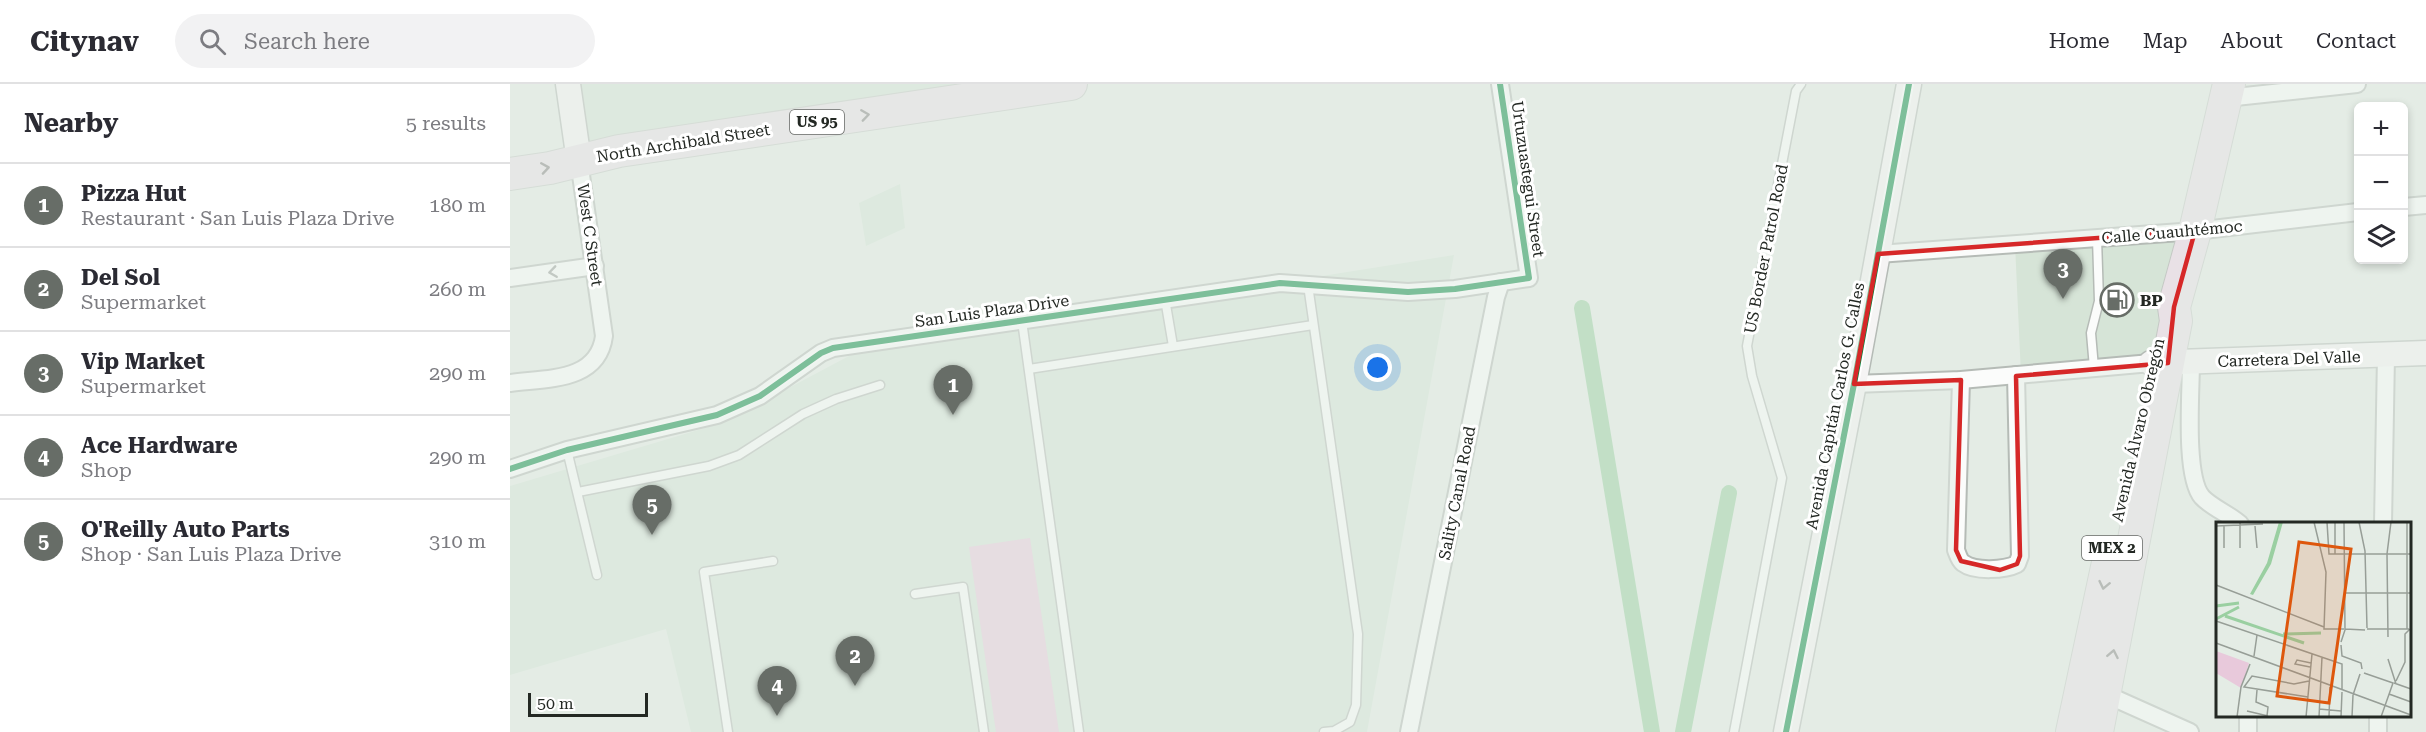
<!DOCTYPE html>
<html lang="en">
<head>
<meta charset="utf-8">
<style>
  :root { --surface:#fff; --page:#f2f2f3; --text:#2b2b33; --muted:#7c7c81; --line:#e1e1e2; --accent:#676d67 }
  body { margin:0; font-family:"Roboto Serif",serif; background:var(--page); color:var(--text) }
  .controls { position:absolute; right:18px; top:18px; display:grid; overflow:hidden; border-radius:9px; box-shadow:0 3px 9px #0003 }
  .controls button { width:54px; height:54px; display:grid; place-items:center; padding:0; border:0; border-bottom:2px solid var(--line); background:var(--surface); color:var(--text); font:30px sans-serif }
  .scale { position:absolute; left:18px; bottom:15px; width:120px; box-sizing:border-box; padding-left:6px; border:3px solid #232823; border-top:0; font-size:16px; line-height:21px; white-space:nowrap; color:#232823; -webkit-text-stroke:4px #fff; paint-order:stroke }
  .you { position:absolute; left:868px; top:284px; width:21px; height:21px; margin:-15px; border:4px solid #fff; border-radius:50%; background:#1a73e8; box-shadow:0 0 0 9px #1a73e833 }
  .badge { display:grid; place-items:center; width:39px; height:39px; border-radius:50%; background:var(--accent); color:#fff; font-size:20px; font-weight:700 }
  .pin { position:absolute; translate:-50% -50px; filter:drop-shadow(0 2px 3px #0008) }
  .pin::after { content:''; position:absolute; top:32px; width:21px; height:18px; background:inherit; clip-path:polygon(0 0,100% 0,50% 100%) }
  .list { margin:0; padding:0; list-style:none }
  h2 { display:flex; justify-content:space-between; align-items:center; height:78px; margin:0; padding:0 24px; font-size:26px }
  h2 small { font-size:20px; font-weight:400; color:var(--muted) }
  .list li { display:grid; grid-template-columns:39px 1fr auto; gap:18px; align-items:center; box-sizing:border-box; height:84px; padding:0 24px; border-top:2px solid var(--line) }
  .list b { display:block; font-size:22px; white-space:nowrap }
  .list p { margin:0; font-size:20px; white-space:nowrap; color:var(--muted) }
  .list em { font-size:20px; font-style:normal; color:var(--muted) }
  .icon { flex:none; width:33px; height:33px; fill:none; stroke:currentColor; stroke-width:2; stroke-linecap:round; stroke-linejoin:round }
  .map { position:relative; flex:none; width:1916px; height:648px; overflow:hidden }
  header { display:flex; align-items:center; gap:36px; box-sizing:border-box; height:84px; padding:0 30px; background:var(--surface); border-bottom:2px solid var(--line) }
  header strong { font-size:28px }
  nav { display:flex; gap:33px; margin-inline-start:auto; font-size:21px }
  .search { width:420px; height:54px; background:var(--page); display:flex; align-items:center; gap:15px; box-sizing:border-box; padding:0 21px; border-radius:33px; color:var(--muted); font-size:22px }
  main { display:flex }
  aside { flex:1; background:var(--surface) }
  .map>svg:first-child { display:block }
  .built { fill:#d6e4d7 }
  .green { fill:#e8c9db }
  .lines { fill:none; stroke-linecap:round; stroke-linejoin:round }
  .canal { stroke:#9acfa1; stroke-width:16 }
  .lane-casing { stroke:#b5bbb6; stroke-width:11 }
  .street-casing { stroke:#b5bbb6; stroke-width:20 }
  .secondary-casing { stroke:#b5bbb6; stroke-width:27 }
  .highway-casing { stroke:#c5c9c5; stroke-width:34 }
  .lane { stroke:#fbfcfb; stroke-width:8 }
  .street { stroke:#fbfcfb; stroke-width:16 }
  .secondary { stroke:#f5f4f4; stroke-width:24 }
  .highway { stroke:#e9e1e6; stroke-width:32 }
  .cycleway-casing { stroke:#fff; stroke-width:10 }
  .cycleway { stroke:#00873e; stroke-width:6 }
  .oneway { stroke:#868484 }
  .oneway2 { stroke:#9a9d9a }
  .marked { fill:none; stroke:#d62828; stroke-width:4.5; stroke-linejoin:round }
  .labels { text-anchor:middle; dominant-baseline:central; stroke-width:6; stroke-linejoin:round; paint-order:stroke }
  .shield { fill:#fff; stroke:#656865; stroke-width:1.5 }
  .shield-label { font-size:15px; font-weight:bold; fill:#232823 }
  .street-label { font-size:16px; fill:#232823; stroke:#fff }
  .poi-label { font-size:16px; font-weight:bold; fill:#232823; stroke:#fff; text-anchor:start }
  .inset-river { fill:none; stroke:#9acfa1; stroke-width:3 }
  .inset-road { fill:none; stroke:#979e97; stroke-width:1.5 }
  .view { fill:#de570d; fill-opacity:0.15; stroke:#de570d; stroke-width:3 }
  .inset-edge { fill:none; stroke:#232823; stroke-width:3 }
</style>
</head>
<body>
<header>
<strong>Citynav</strong>
<div class="search"><svg class="icon" aria-label="search" viewBox="0 0 24 24"><circle cx="10" cy="10" r="6"/><path d="M15 15l6 6"/></svg>Search here</div>
<nav><a>Home</a><a>Map</a><a>About</a><a>Contact</a></nav>
</header>
<main>
<aside>
<h2>Nearby<small>5 results</small></h2>
<ul class="list">
<li><span class="badge">1</span><div><b>Pizza Hut</b><p>Restaurant · San Luis Plaza Drive</p></div><em>180 m</em></li>
<li><span class="badge">2</span><div><b>Del Sol</b><p>Supermarket</p></div><em>260 m</em></li>
<li><span class="badge">3</span><div><b>Vip Market</b><p>Supermarket</p></div><em>290 m</em></li>
<li><span class="badge">4</span><div><b>Ace Hardware</b><p>Shop</p></div><em>290 m</em></li>
<li><span class="badge">5</span><div><b>O'Reilly Auto Parts</b><p>Shop · San Luis Plaza Drive</p></div><em>310 m</em></li>
</ul>
</aside>
<div class="map">
<svg width="1916" height="648" viewBox="0 0 1916 648">
  <rect width="100%" height="100%" fill="#e4ece5"/>
  <g class="built">
    <path d="M58,0H573L69,77Z"/>
    <path d="M390,100L395,144L356,162L349,119Z"/>
    <path d="M1685,147L1651,279L1511,291L1505,160Z"/>
    <path d="M944,171L857,648H181L156,545L0,591V402L215,338L352,265Z"/>
  </g>
  <path class="green" d="M520,454L549,648H486L459,463Z"/>
  <g class="lines">
    <g class="canal">
      <path d="M1072,224L1142,648"/>
      <path d="M1173,648L1219,409"/>
    </g>
    <g class="lane-casing">
      <g id="lane">
        <path d="M798,201L848,550L846,621L840,638L824,647L814,648"/>
        <path d="M655,215L663,262"/>
        <path d="M512,237L569,648"/>
        <path d="M1584,284L1581,249L1589,217L1587,154"/>
        <path d="M519,285L803,241"/>
        <path d="M57,366L87,491"/>
        <path d="M68,408L199,382L229,371L293,330L326,315L370,301"/>
        <path d="M405,510L453,503L474,648"/>
        <path d="M218,648L194,488L263,477"/>
        <path d="M1224,648L1272,394L1242,292L1237,262L1286,7L1291,0"/>
      </g>
    </g>
    <g class="street-casing">
      <g id="street">
        <path d="M1716,14L1847,0"/>
        <path d="M1894,123L1916,121"/>
        <path d="M1368,170L1685,147L1848,128"/>
        <path d="M0,194L85,182"/>
        <path d="M1681,278C1681,307 1674,392 1692,413C1701,423 1719,430 1730,440"/>
        <path d="M1451,296L1446,466C1448,471 1449,476 1453,479C1465,488 1495,486 1507,480L1510,472L1506,291"/>
        <path d="M0,299C37,294 88,298 94,252L69,77"/>
        <path d="M1344,300L1451,296L1641,279"/>
        <path d="M0,385L57,366L207,331L250,312L311,269L323,264L770,199L898,208L945,205L1019,194L990,0"/>
        <path d="M1873,440L1876,271"/>
        <path d="M1595,610L1680,648"/>
        <path d="M899,648L986,213L991,198"/>
        <path d="M1738,648V632"/>
        <path d="M1868,648V632"/>
      </g>
    </g>
    <g class="secondary-casing">
      <g id="secondary">
        <path d="M58,0L69,77"/>
        <path d="M1641,279L1916,269"/>
        <path d="M1276,648L1344,300L1399,0"/>
      </g>
    </g>
    <g class="highway-casing">
      <g id="highway">
        <path d="M0,90L40,84L109,67L561,0"/>
        <path d="M1562,648L1600,469"/>
        <path d="M1587,648L1666,237L1664,223L1685,147L1719,0"/>
      </g>
    </g>
    <use href="#lane" class="lane"/>
    <use href="#street" class="street"/>
    <use href="#secondary" class="secondary"/>
    <use href="#highway" class="highway"/>
    <g class="cycleway-casing">
      <g id="cycleway">
        <path d="M0,385L57,366L207,331L250,312L311,269L323,264L770,199L898,208L945,205L1019,194L990,0"/>
        <path d="M1276,648L1344,300L1399,0"/>
      </g>
    </g>
    <use href="#cycleway" class="cycleway"/>
  </g>
  <defs><path id="oneway-chevron" d="M-2-3.5L2.5 0L-2 3.5" fill="none" stroke-width="1.6" stroke-linecap="round" stroke-linejoin="round" transform="scale(1.5)"/></defs>
  <g class="oneway">
    <use href="#oneway-chevron" transform="translate(355 31) rotate(-8)"/>
    <use href="#oneway-chevron" transform="translate(35 84) rotate(-9)"/>
    <use href="#oneway-chevron" transform="translate(1594 501) rotate(102)"/>
    <use href="#oneway-chevron" transform="translate(1603 570) rotate(-79)"/>
  </g>
  <use class="oneway2" href="#oneway-chevron" transform="translate(43 188) rotate(172)"/>
  <path d="M0 0H1916V648H0ZM1685,147L1664,223L1658,279L1506,292L1510,472L1507,480L1490,486L1451,477L1446,466L1451,296L1344,300L1368,170Z" fill="#e4ece5" fill-opacity=".55" fill-rule="evenodd"/>
  <path class="marked" d="M1685,147L1664,223L1658,279L1506,292L1510,472L1507,480L1490,486L1451,477L1446,466L1451,296L1344,300L1368,170Z"/>
  <defs>
    <g id="fuel-ring" transform="scale(1.725)"><circle r="9.5" fill="#fff" stroke="#676d67" stroke-width="1.5"/><path d="M-5.5-6h7V0h2V4h1.3V-2.5L3-4.5l.8-.8L6-3V5H2.5V1h-1V6h-7ZM-4.2-4.7v3.2H.2V-4.7Z" fill="#676d67"/></g>
  </defs>
  <g fill-rule="evenodd">
    <use href="#fuel-ring" x="1607" y="216"/>
  </g>
  <g class="labels">
    <g class="shield">
      <rect x="280" y="26" width="54" height="24" rx="4.5"/>
      <rect x="1572" y="452" width="60" height="24" rx="4.5"/>
    </g>
    <g class="shield-label">
      <text x="307" y="38">US 95</text>
      <text x="1602" y="464">MEX 2</text>
    </g>
    <g class="street-label">
      <text transform="translate(173 59) rotate(-9)">North Archibald Street</text>
      <text transform="translate(1018 95) rotate(82)">Urtuzuastegui Street</text>
      <text transform="translate(1662 148) rotate(-5)">Calle Cuauhtémoc</text>
      <text transform="translate(80 151) rotate(82)">West C Street</text>
      <text transform="translate(1256 165) rotate(-79)">US Border Patrol Road</text>
      <text transform="translate(482 227) rotate(-8)">San Luis Plaza Drive</text>
      <text transform="translate(1779 275) rotate(-2)">Carretera Del Valle</text>
      <text transform="translate(1325 322) rotate(-79)">Avenida Capitán Carlos G. Calles</text>
      <text transform="translate(1628 346) rotate(-77)">Avenida Álvaro Obregón</text>
      <text transform="translate(947 409) rotate(-79)">Sality Canal Road</text>
    </g>
    <g class="poi-label">
      <text x="1630" y="216">BP</text>
    </g>
  </g>
  <g transform="translate(1706 438)">
    <rect width="195" height="195" fill="#e4ece5"/>
    <path d="M0,129L33,141L25,166L0,151Z" fill="#e8c9db"/>
    <path d="M63,0H67L55,42L37,73L34,72L51,41Z" fill="#9acfa1"/>
    <path class="inset-river" d="M0,84L23,81M9,94L88,121M0,97L23,85M67,112L105,111"/>
    <path class="inset-road" d="M24,0V26M98,0L110,50L108,107H128M111,0L113,32H195M119,0V32M143,0L149,29L151,106M0,4L47,2M8,4V26M39,4L41,26M0,63L108,105M130,71H195M0,99L126,142V167M129,107L149,108M151,107H193M191,107V0M172,115L171,32L175,0M125,120L129,108L128,0M0,121L195,193M125,123L126,134L145,141L146,147M38,134L41,113M172,137L180,162M94,145L79,142L81,138L95,141M148,151L177,161L165,195M180,159L189,140V112L194,107M178,161L195,167M41,168L40,180L52,185L51,194M173,172L195,180M137,173L144,152M92,175L28,165L36,154L78,162L93,159M103,187L125,189M31,189L52,194M21,195L25,165L34,142M90,195L96,132M103,195L106,135M113,195L114,165M125,195L126,170M136,195L137,173"/>
    <path class="view" d="M83,20L135,27L113,181L61,174Z"/>
    <rect width="195" height="195" class="inset-edge"/>
  </g>
</svg>
<div class="controls">
<button>+</button>
<button>−</button>
<button><svg class="icon" aria-label="layers" viewBox="0 0 24 24"><path d="M12 4l9 5-9 5-9-5zM3 14l9 5 9-5"/></svg></button>
</div>
<div class="scale">50 m</div>
<div class="you"></div>
<div class="pin badge" style="left:443px;top:331px">1</div>
<div class="pin badge" style="left:345px;top:602px">2</div>
<div class="pin badge" style="left:1553px;top:215px">3</div>
<div class="pin badge" style="left:267px;top:632px">4</div>
<div class="pin badge" style="left:142px;top:451px">5</div>
</div>
</main>
</body>
</html>
